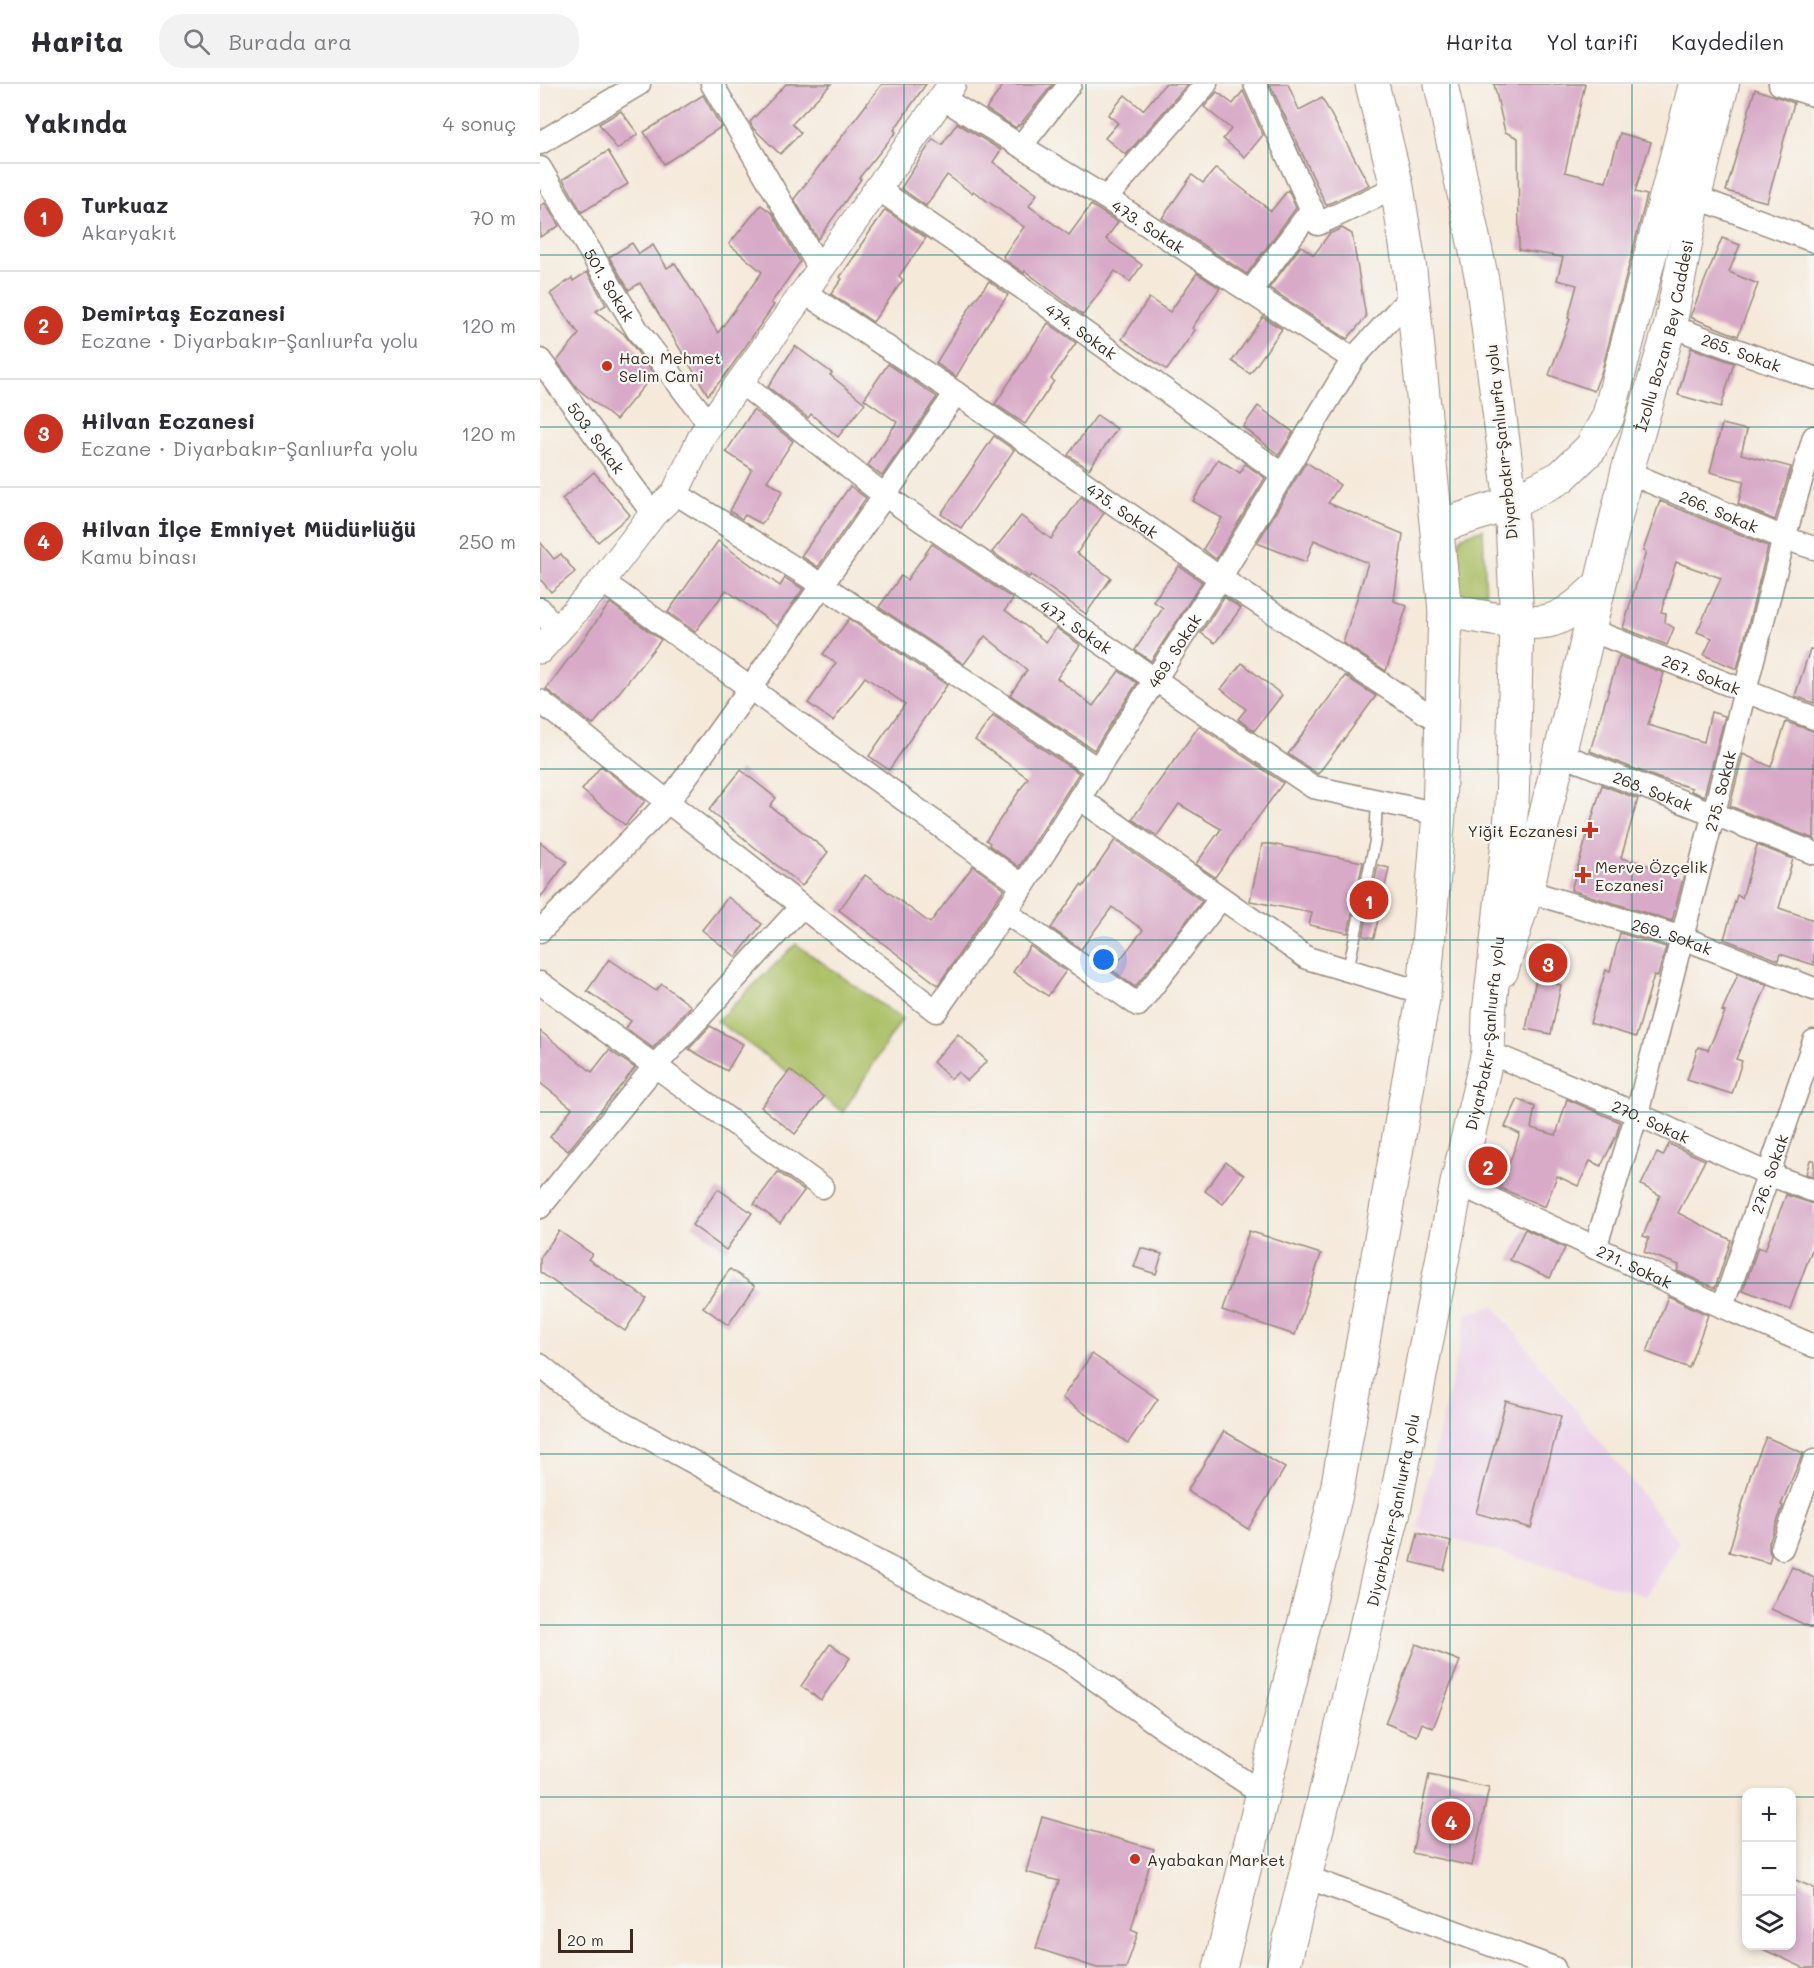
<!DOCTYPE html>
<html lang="tr">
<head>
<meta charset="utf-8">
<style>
  :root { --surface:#fff; --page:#f2f2f3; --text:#2b2b33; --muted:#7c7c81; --line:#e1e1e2; --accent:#c8321e }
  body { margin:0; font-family:Mali,sans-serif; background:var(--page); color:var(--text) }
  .controls { position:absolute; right:18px; bottom:18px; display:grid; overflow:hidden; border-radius:12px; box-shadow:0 3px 9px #0003 }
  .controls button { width:54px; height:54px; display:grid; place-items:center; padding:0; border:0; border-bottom:2px solid var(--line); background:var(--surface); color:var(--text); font:30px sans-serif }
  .scale { position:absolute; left:18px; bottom:15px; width:75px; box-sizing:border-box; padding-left:6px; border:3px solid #3b2a1e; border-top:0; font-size:16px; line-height:21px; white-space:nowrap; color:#3b2a1e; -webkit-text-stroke:4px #f6f6f2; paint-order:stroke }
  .you { position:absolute; left:564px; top:876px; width:21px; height:21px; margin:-15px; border:4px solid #fff; border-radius:50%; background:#1a73e8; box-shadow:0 0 0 9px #1a73e833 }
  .badge { display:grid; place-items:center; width:39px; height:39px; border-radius:50%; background:var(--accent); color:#fff; font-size:20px; font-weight:700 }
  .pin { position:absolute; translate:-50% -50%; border:3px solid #fff; box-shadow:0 2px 6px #0006 }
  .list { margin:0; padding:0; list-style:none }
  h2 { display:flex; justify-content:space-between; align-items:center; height:78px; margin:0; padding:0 24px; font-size:26px }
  h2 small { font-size:20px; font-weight:400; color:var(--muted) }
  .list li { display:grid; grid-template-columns:39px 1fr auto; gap:18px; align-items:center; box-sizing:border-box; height:108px; padding:0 24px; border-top:2px solid var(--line) }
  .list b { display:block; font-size:22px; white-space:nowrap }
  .list p { margin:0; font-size:20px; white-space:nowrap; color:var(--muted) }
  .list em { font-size:20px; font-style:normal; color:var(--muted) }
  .icon { flex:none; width:33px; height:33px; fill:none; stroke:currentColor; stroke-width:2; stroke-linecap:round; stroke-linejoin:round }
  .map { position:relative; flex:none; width:1274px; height:1884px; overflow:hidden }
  header { display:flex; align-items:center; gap:36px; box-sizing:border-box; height:84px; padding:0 30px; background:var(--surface); border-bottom:2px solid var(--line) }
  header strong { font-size:28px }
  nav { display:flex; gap:33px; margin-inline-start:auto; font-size:21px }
  .search { width:420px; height:54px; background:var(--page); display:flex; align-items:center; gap:15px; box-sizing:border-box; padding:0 21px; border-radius:24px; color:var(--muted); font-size:22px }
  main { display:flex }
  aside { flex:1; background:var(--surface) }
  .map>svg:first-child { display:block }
  .built { fill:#ecd1ea }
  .green { fill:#a8bd61; stroke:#727440; stroke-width:1.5 }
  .building { fill:#d8aac7 }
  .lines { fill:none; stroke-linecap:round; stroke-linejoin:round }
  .service-casing { stroke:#988a7c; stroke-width:13 }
  .minor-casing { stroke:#988a7c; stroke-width:25 }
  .tertiary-casing { stroke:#988a7c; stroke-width:29 }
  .secondary-casing { stroke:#988a7c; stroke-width:34 }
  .trunk-casing { stroke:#988a7c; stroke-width:35 }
  .service { stroke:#fff; stroke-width:10 }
  .minor { stroke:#fff; stroke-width:22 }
  .tertiary { stroke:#fff; stroke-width:27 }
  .secondary { stroke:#fff; stroke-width:32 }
  .trunk { stroke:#fff; stroke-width:33 }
  .grid { fill:none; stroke:#0f766e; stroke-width:1.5; stroke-opacity:0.55 }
  .poi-dot { fill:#c8321e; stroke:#f6f6f2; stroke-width:2 }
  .labels { text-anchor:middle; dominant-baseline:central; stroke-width:4.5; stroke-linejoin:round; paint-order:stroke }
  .street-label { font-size:16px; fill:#3b2a1e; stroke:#f6f6f2 }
  .poi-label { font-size:16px; fill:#3b2a1e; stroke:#f6f6f2; text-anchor:start }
</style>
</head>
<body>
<header>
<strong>Harita</strong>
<div class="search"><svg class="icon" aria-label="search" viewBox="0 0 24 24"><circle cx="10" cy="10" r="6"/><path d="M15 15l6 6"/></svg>Burada ara</div>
<nav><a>Harita</a><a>Yol tarifi</a><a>Kaydedilen</a></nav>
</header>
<main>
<aside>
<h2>Yakında<small>4 sonuç</small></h2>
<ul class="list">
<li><span class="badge">1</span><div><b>Turkuaz</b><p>Akaryakıt</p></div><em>70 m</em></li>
<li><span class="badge">2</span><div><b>Demirtaş Eczanesi</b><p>Eczane · Diyarbakır-Şanlıurfa yolu</p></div><em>120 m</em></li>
<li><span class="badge">3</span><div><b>Hilvan Eczanesi</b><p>Eczane · Diyarbakır-Şanlıurfa yolu</p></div><em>120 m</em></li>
<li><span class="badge">4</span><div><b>Hilvan İlçe Emniyet Müdürlüğü</b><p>Kamu binası</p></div><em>250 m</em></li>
</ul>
</aside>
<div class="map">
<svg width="1274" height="1884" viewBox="0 0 1274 1884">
  <rect width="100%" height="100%" fill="#f6f6f2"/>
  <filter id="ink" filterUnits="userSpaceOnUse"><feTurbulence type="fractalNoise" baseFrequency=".0167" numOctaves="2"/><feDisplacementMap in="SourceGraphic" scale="12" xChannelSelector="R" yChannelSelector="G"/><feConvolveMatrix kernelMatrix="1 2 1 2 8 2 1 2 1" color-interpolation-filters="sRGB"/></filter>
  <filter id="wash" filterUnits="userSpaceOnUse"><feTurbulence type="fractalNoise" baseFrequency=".008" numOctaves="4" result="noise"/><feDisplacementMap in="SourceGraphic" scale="24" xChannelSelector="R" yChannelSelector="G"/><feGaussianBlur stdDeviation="1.35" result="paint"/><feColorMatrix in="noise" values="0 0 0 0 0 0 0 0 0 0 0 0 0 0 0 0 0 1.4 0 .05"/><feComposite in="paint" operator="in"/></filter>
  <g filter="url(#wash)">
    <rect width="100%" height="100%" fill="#f5e9da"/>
    <path class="built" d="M954,1222L1139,1458L1106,1512L877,1444L927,1229Z"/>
    <g class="green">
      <path d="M943,445L946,514H926L918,509L912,473L922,452Z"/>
      <path d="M256,860L362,935L303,1028L177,937Z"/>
    </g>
    <g id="blocks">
      <g class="building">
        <path d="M246,0H291L252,40L261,49L240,70L213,44L210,38Z"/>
        <path d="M342,0H386L354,46L356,48L319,94L321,95L278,155L254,115Z"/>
        <path d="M464,0H513L479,42L478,41L476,44L446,25Z"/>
        <path d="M625,0H648L586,71L565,54L578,39L568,31L585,11L603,26Z"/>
        <path d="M730,0H748L759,26L782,14L829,101L786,121Z"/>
        <path d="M954,0H1045L1025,88L1066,98L1080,49L1111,58L1095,108L1107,111L1062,286L1054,307L1009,291L1030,235L1028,234L1037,201L1017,196L1023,173L979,166L978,54L965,48Z"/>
        <path d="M1215,5L1254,19L1227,118L1186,107Z"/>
        <path d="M703,7L723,51L705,73L683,55L691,45L664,23L677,8L693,20Z"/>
        <path d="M163,11L181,43L124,80L104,48Z"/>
        <path d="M81,27L98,50L77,65L59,40Z"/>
        <path d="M417,39L461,66L453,78L497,110L489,122L529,151L551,121L578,138L566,155L602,181L590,198L575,187L543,231L485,187L484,189L465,176L463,172L484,143L433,107L432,109L407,91L386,122L361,104L393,55L402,61Z"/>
        <path d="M68,67L88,100L42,128L23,95Z"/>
        <path d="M676,84L731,127L748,106L756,124L707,190L622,134L652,91L663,99Z"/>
        <path d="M5,119L19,142L0,153V122Z"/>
        <path d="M221,121L232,129L260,178L231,219L234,221L203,266L183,294L168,311L100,199L89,206L69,173L92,159L99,170L113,161L127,184L135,179L178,249L222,188L189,160Z"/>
        <path d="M345,126L386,154L359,192L363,196L333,238L291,210L302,195L300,193L321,163L320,162Z"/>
        <path d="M802,144L812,150L826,233L807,255L729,204L761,162L774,171L789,150Z"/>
        <path d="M1182,154L1200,161L1189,188L1218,200L1198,252L1150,233Z"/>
        <path d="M47,188L66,221L56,227L84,250L114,290L76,336L37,304L17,277L39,250L10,210L32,194L33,197Z"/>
        <path d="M657,189L680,204L652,244L655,246L627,286L582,255L609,214L630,228Z"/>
        <path d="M449,197L468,211L448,239L416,293L396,279L432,220Z"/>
        <path d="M723,233L742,245L710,290L692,277Z"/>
        <path d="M508,239L536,259L511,295L514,297L485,340L455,320Z"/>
        <path d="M255,262L292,289L290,291L325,319L298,353L271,330L268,334L228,303Z"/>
        <path d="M1151,264L1194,279L1181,323L1138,311Z"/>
        <path d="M348,280L397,313L342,392L328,381L357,338L324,315Z"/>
        <path d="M718,322L753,348L739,371L703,343Z"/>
        <path d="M213,326L253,357L227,397L243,407L222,440L205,431L202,435L190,427L212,385L186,368Z"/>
        <path d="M557,331L577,345L549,385L528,371Z"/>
        <path d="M1182,340L1207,346L1201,370L1251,383L1235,436L1198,420L1204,397L1170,388Z"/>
        <path d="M454,352L474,366L421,444L401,430Z"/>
        <path d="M678,375L700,389L705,380L725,394L676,475L663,465L682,434L653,417Z"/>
        <path d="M766,378L800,401L788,419L863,450L854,517L867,522L846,587L803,559L828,479L774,456L766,478L717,459Z"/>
        <path d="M54,388L90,431L58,458L22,415Z"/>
        <path d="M310,402L326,414L278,483L261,472Z"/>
        <path d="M541,413L564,429L537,469L571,494L546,530L491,491L489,493L452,468L481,432L511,455Z"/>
        <path d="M1120,417L1228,462L1197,585L1164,571L1172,554L1157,548L1181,494L1136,478L1121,528L1126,529L1125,538L1134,544L1127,561L1083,544L1106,468L1103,467Z"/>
        <path d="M178,457L240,502L245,494L263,505L237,542L186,506L155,548L128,528Z"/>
        <path d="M0,458L14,475L21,470L35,488L11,508L0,495Z"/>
        <path d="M392,460L473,515L465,526L506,558L516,544L540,561L517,594L553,622L579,587L597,599L554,666L470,611L487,586L445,552L424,580L339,523L361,492L367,496Z"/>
        <path d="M639,482L662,498L611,577L595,566L623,524L613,517Z"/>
        <path d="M684,513L701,524L675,559L661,549Z"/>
        <path d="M70,519L121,556L53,641L6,605Z"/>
        <path d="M309,535L407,601L349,686L329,672L365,620L325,593L293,637L268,619L296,579L283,570Z"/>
        <path d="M1270,565L1274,566V619L1255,612Z"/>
        <path d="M1079,572L1124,589L1108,641L1164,658L1171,628L1185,632L1164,712L1151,707L1152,704L1118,694L1050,667Z"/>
        <path d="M702,579L742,611L714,647L698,635L706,625L681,605Z"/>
        <path d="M805,592L836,612L778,690L748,670Z"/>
        <path d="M453,632L539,689L479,783L449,761L450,759L446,756L488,694L435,656Z"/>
        <path d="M1246,638L1274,647V755L1190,722L1203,670L1231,683Z"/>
        <path d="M659,642L743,699L675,793L656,780L681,745L639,720L617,752L592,735Z"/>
        <path d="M61,682L105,717L85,741L42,706Z"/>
        <path d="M201,686L236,714L230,722L288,768L262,802L169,726Z"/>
        <path d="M1062,701L1098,715L1081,774L1144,791L1132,837L1031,806Z"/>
        <path d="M575,756L662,817L595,903L572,886L603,846L572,823L541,865L511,844L541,801L543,803Z"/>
        <path d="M0,758L27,778L0,814Z"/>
        <path d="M722,760H731L823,778L808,849L769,841L772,829L710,817Z"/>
        <path d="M1217,761L1253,775L1239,824L1274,836V881L1240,870L1238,876L1184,855L1197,811L1202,814Z"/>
        <path d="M838,781L849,784L834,854L823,852Z"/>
        <path d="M433,782L464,805L398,901L299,826L325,791L390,839Z"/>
        <path d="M188,813L222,840L196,873L162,846Z"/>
        <path d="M1080,849L1126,863L1118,892L1114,891L1096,953L1050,939L1066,886L1070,887Z"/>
        <path d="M490,862L526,887L508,912L473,888Z"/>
        <path d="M69,875L116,907L122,900L151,922L113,964L86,944L91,937L47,907Z"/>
        <path d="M1198,890L1227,901L1196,975L1202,977L1192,1010L1147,996L1158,963L1168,966L1185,928L1182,927Z"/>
        <path d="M996,895L1021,901L1011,950L986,945Z"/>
        <path d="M170,942L203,960L187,987L149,965Z"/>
        <path d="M0,947L52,988L69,966L95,984L28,1067L10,1053L32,1024L0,999Z"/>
        <path d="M418,950L447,977L427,997L418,988L411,995L393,978Z"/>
        <path d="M250,986L284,1013L255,1050L221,1023Z"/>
        <path d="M978,1015L995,1023L991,1044L1016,1051L1027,1015L1080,1038L1076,1052L1061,1082L1050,1077L1038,1102L1017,1092L1005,1123L960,1104L980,1050L965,1043Z"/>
        <path d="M1129,1060L1165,1076L1138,1129L1191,1156L1175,1204L1137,1187L1139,1181L1104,1168L1109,1154L1103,1152L1120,1111L1101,1101L1117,1069L1123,1072Z"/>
        <path d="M1270,1076H1274V1093L1266,1090Z"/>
        <path d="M686,1078L704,1091L683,1120L665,1107Z"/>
        <path d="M238,1088L264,1107L240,1139L214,1120Z"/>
        <path d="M178,1105L212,1129L186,1166L152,1141Z"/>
        <path d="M1246,1111L1274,1120V1160L1250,1225L1203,1207L1218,1163L1225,1166Z"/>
        <path d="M985,1145L1025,1164L1010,1194L970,1176Z"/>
        <path d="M19,1147L52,1170L48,1175L106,1214L85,1247L0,1188V1174Z"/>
        <path d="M709,1147L781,1170L755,1251L682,1227Z"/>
        <path d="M601,1164L622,1170L616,1190L594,1183Z"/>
        <path d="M190,1185L215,1202L188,1241L163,1223Z"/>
        <path d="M1128,1212L1168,1231L1149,1284L1107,1268Z"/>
        <path d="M552,1270L618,1315L588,1359L522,1314Z"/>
        <path d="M966,1317L1021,1332L991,1444L936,1429Z"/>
        <path d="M684,1347L745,1384L708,1445L647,1407Z"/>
        <path d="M1226,1353L1263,1369L1241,1421L1243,1422L1229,1459V1466L1231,1472L1229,1479L1189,1468L1211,1389Z"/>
        <path d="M878,1449L911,1458L904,1486L871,1478Z"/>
        <path d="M1252,1483L1274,1494V1545L1231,1525Z"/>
        <path d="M290,1560L310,1574L281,1616L261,1602Z"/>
        <path d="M876,1560L920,1577L893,1644L882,1639L877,1652L845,1639Z"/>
        <path d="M889,1691L949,1704L932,1782L872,1769Z"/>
        <path d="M502,1733L614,1765L591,1846L598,1849L586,1884H557L496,1864L519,1797L486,1788Z"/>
        <path d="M1251,1794L1274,1804V1884H1264L1216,1862H1251Z"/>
      </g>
    </g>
  </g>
  <g filter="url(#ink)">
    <use href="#blocks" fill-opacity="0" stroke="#988a7c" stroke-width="1.5"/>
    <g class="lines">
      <g class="service-casing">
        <path id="service" d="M808,886L835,757L837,717"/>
      </g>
      <g class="minor-casing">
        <g id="minor">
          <path d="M172,0L280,185"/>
          <path d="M715,0L778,140L857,103"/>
          <path d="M1240,0L1274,11"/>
          <path id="s1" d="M402,14L566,114L813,275"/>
          <path d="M0,59L99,0"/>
          <path d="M481,62L530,0"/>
          <path id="s2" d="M0,84L98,247L170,341"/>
          <path id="s3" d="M338,105L481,203L742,390"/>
          <path d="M1155,113L1274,157"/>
          <path d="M566,114L666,0"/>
          <path id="s4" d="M264,208L416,309L680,494L903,640"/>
          <path d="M710,208L772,125"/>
          <path id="s5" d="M1130,242L1274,294"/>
          <path id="s6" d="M0,276L113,430"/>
          <path id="s7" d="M200,298L344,411L773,703L899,730"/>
          <path id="s8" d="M416,309L211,603L128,718L396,927L483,802L680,494L813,275L873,210"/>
          <path id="s9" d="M1087,388L1244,454L1274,464"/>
          <path d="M135,409L282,501L556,684"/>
          <path d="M62,497L483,802"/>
          <path d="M0,525L16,546"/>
          <path id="s10" d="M1048,545L1274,634"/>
          <path d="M0,617L128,718L0,847"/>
          <path id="s11" d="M1020,670L1274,769"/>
          <path d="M539,714L767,874L884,909"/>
          <path id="s12" d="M987,807L1143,854L1274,905"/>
          <path d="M465,828L598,921L681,814"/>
          <path d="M0,899L115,982L261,823"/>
          <path id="s13" d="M948,968L1097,1030L1228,1090L1274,1107"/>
          <path id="s14" d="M917,1099L1183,1223L1274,1262"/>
          <path d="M0,1123L115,982L282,1103"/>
          <path id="s15" d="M1055,1164L1097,1030L1244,454L1274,353"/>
          <path id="s16" d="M1183,1223L1274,957"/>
          <path d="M0,1281L47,1320L288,1452L528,1576L619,1641L722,1709"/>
          <path d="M1242,1464L1274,1377"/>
          <path d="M766,1793L1014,1884"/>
        </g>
      </g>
      <g class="tertiary-casing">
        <path id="tertiary" d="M0,566L62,497L113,430L135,409L163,350L412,0"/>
      </g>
      <g class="secondary-casing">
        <g id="secondary">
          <path d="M1050,365L1068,333L1155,0"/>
          <path id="s17" d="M962,887L987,807L1087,388L1130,242L1155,113L1183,0"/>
        </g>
      </g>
      <g class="trunk-casing">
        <g id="trunk">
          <path d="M897,443L971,419L1021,393L1050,365"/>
          <path d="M905,526C934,531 984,544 1012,536C1030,530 1044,516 1058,503"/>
          <path d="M680,1884L797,1406L884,909L899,730L905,526L870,186L857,103L832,0"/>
          <path id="s18" d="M743,1884L854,1427L917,1099L948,968L949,929L972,722L977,538L971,419L942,196L901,0"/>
        </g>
      </g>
      <use href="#service" class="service"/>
      <use href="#minor" class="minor"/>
      <use href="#tertiary" class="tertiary"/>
      <use href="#secondary" class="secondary"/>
      <use href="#trunk" class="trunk"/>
    </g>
  </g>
  <path class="grid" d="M182,0V1884M364,0V1884M546,0V1884M728,0V1884M910,0V1884M1092,0V1884M0,171H1274M0,343H1274M0,514H1274M0,685H1274M0,856H1274M0,1028H1274M0,1199H1274M0,1370H1274M0,1541H1274M0,1713H1206M1252,1713H1274"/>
  <g class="poi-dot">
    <circle cx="67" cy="282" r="6"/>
    <path d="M1047 737h6v6h6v6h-6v6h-6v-6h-6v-6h6z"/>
    <path d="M1040 782h6v6h6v6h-6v6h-6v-6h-6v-6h6z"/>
    <circle cx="595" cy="1775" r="6"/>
  </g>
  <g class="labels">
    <g class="street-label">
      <text stroke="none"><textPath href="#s1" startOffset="243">473. Sokak</textPath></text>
      <text stroke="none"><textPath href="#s2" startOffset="136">501. Sokak</textPath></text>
      <text stroke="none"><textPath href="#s3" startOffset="248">474. Sokak</textPath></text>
      <text stroke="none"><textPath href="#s17" startOffset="656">İzollu Bozan Bey Caddesi</textPath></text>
      <text stroke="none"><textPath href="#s5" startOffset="76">265. Sokak</textPath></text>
      <text stroke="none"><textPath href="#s6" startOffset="96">503. Sokak</textPath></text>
      <text transform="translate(961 358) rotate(-96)">Diyarbakır-Şanlıurfa yolu</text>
      <text stroke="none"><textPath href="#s4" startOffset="386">475. Sokak</textPath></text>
      <text stroke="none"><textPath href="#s9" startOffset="100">266. Sokak</textPath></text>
      <text stroke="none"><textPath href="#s7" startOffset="416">477. Sokak</textPath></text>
      <text stroke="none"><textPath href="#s8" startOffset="1272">469. Sokak</textPath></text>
      <text stroke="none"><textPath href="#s10" startOffset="122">267. Sokak</textPath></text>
      <text stroke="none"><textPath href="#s11" startOffset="100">268. Sokak</textPath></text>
      <text stroke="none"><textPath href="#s15" startOffset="474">275. Sokak</textPath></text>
      <text stroke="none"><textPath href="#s12" startOffset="152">269. Sokak</textPath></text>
      <text stroke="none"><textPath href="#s18" startOffset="957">Diyarbakır-Şanlıurfa yolu</textPath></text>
      <text stroke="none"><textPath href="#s13" startOffset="177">270. Sokak</textPath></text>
      <text stroke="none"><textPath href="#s16" startOffset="141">276. Sokak</textPath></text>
      <text stroke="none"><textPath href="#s14" startOffset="196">271. Sokak</textPath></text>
      <text stroke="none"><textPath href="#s18" startOffset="471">Diyarbakır-Şanlıurfa yolu</textPath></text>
    </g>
    <g class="poi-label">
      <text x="79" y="273">Hacı Mehmet<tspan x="79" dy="18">Selim Cami</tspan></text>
      <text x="1038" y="746" text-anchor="end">Yiğit Eczanesi</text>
      <text x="1055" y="782">Merve Özçelik<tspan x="1055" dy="18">Eczanesi</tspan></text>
      <text x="607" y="1775">Ayabakan Market</text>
    </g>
  </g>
</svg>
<div class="controls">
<button>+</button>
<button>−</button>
<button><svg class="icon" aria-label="layers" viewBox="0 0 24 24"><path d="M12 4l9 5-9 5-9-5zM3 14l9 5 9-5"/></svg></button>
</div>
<div class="scale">20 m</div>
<div class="you"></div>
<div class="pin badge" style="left:829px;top:816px">1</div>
<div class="pin badge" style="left:948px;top:1082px">2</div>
<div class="pin badge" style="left:1008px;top:879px">3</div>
<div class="pin badge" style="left:911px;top:1737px">4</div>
</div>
</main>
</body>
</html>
